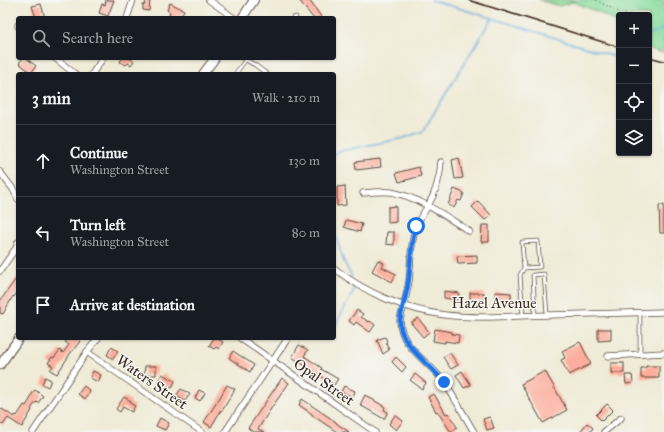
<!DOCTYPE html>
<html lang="en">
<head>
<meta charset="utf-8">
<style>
  :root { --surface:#171b24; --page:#20242c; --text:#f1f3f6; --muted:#9ea1a6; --line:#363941 }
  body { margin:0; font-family:"IM FELL Great Primer",serif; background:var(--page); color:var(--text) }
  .controls { position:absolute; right:12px; top:12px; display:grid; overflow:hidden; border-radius:4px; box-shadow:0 1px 3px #0004 }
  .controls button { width:36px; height:36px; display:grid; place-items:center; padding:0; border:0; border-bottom:1px solid var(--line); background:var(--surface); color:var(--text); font:20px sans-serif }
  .stop { position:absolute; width:12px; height:12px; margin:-9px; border:3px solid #1a73e8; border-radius:50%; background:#fff }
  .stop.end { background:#1a73e8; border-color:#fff; box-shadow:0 1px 4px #0008 }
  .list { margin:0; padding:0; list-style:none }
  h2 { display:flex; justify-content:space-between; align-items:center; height:52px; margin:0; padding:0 16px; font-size:17px }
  h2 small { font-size:13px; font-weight:400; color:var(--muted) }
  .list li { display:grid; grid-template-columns:26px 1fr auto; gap:12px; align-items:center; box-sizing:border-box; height:72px; padding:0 16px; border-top:1px solid var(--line) }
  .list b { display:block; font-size:15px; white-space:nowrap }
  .list p { margin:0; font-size:13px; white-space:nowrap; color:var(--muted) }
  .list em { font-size:13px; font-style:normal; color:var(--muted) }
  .icon { flex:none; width:22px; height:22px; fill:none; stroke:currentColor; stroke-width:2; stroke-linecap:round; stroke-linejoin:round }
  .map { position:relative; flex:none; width:664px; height:432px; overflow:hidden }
  .search { position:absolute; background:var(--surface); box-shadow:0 1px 3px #0004; left:16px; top:16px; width:320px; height:44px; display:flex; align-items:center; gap:10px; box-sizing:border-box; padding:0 14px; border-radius:4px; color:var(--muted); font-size:15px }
  .panel { position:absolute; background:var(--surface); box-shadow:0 1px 3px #0004; left:16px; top:72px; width:320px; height:268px; border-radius:4px }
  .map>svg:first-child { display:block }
  .green { fill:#88dc9d; stroke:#62835e }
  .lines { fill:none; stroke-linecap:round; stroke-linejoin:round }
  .stream { stroke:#6aabde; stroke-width:1.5 }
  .building { fill:#fcad9d }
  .lane-casing { stroke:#56473a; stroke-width:4.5 }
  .street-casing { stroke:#56473a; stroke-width:7 }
  .secondary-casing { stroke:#56473a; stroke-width:10 }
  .path { stroke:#56473a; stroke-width:1; stroke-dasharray:1 3; stroke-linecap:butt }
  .lane { stroke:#fff; stroke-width:3 }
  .street { stroke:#fff; stroke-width:5.5 }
  .secondary { stroke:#fff; stroke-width:8 }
  .rail { stroke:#3b2a1e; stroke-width:1.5 }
  .route { stroke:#1a73e8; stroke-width:5 }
  .labels { text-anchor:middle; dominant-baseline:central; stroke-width:3; stroke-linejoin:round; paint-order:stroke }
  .street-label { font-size:15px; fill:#3b2a1e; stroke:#f6f6f2 }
</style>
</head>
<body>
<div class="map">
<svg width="664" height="432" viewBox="0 0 664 432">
  <rect width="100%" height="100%" fill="#f6f6f2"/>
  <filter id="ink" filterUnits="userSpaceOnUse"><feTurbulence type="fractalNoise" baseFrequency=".025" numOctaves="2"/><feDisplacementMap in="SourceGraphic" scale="8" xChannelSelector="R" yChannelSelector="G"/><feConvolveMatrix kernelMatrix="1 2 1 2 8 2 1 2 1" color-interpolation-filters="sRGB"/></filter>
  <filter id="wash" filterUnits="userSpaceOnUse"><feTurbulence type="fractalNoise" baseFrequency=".012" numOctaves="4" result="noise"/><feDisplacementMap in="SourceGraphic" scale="16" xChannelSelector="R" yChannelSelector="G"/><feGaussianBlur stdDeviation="0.9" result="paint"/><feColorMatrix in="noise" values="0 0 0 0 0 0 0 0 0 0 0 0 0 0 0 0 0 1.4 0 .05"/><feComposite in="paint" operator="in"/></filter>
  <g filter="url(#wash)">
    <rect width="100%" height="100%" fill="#efebd6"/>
    <path class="green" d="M539,0H664V53L649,49V15H619V24L598,12L573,2L559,6Z"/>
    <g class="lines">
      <g class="stream">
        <path d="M431,0L492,18"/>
        <path d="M649,34L664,29"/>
        <path d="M334,154L336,152L404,138L423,131L492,18L619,58"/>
        <path d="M334,231L344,262L352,277"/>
        <path d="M334,328L353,292L354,289"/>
      </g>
    </g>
    <g id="blocks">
      <g class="building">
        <path d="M106,0H114L108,16L99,13L102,4L105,5Z"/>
        <path d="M146,0H150L149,11L143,10V5H145Z"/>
        <path d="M299,0H309L322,18H313Z"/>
        <path d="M170,3L184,10L181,16L178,15L175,18L169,15L170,12L167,10Z"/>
        <path d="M41,4L45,18H36L32,6Z"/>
        <path d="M23,58H26L36,66L31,73L19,63Z"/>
        <path d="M122,58H129L134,61L131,65L128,63L126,65L120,62Z"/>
        <path d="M459,158L463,178L455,179L452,160Z"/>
        <path d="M380,159L381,167L356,170L355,162Z"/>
        <path d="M419,167L421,176L399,182L396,173Z"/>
        <path d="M345,186L346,205L337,206V187Z"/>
        <path d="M454,189L464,193L461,201L458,200L454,208L448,205Z"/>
        <path d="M478,201L491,215L485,220L472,207Z"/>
        <path d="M659,205H664V233H660Z"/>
        <path d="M396,206V222L388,223V207Z"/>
        <path d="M346,220L362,224L360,232L344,227Z"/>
        <path d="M482,225H489V242H481Z"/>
        <path d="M387,232H394V245L386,244Z"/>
        <path d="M477,255V263L458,264L457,256Z"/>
        <path d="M378,260L384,263L382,267L396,274L392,282L372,271Z"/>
        <path d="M18,276V291L14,297L13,296L3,314L0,313V301Z"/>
        <path d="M444,291L459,293L458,300L444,298Z"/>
        <path d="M495,292L511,293V301L495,300Z"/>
        <rect x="470" y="293" width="14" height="8"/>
        <path d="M357,310L363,314L361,317L369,322L370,321L375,325L370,332L356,322L354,325L349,321Z"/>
        <path d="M418,318L429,332L423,337L411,323Z"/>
        <path d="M435,329L452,332V334L459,335L458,343L445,341V343L433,341Z"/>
        <path d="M598,329H611V340L598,341Z"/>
        <path d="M385,337L387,341L386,342L389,350L383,354L377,340Z"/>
        <path d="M68,338H81L79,343L72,351L57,374L50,370L53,366L48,363L52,357L54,358L60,350L63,353L69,345L65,342Z"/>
        <path d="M214,338H216L223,342L219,349L216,347L214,349L209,346Z"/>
        <path d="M580,342L591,364L569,375L561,360L565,358L562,351Z"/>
        <path d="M299,345L308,350L304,356L322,368L321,369L338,379L334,385L292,357Z"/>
        <path d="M111,347L118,351L113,359L107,355Z"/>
        <path d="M233,351L254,365L250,372L229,358Z"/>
        <path d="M450,353L458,365L451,369L443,357Z"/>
        <path d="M396,357L406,367L402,372L392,362Z"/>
        <rect x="611" y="363" width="13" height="10"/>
        <path d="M145,366H156V375H144Z"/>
        <path d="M646,366H659V378H641V368H646Z"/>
        <path d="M93,371L101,375L98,382L90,378Z"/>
        <path d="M462,371L471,385L464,388L456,375Z"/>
        <path d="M545,371L567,410L543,423L521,384Z"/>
        <path d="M162,374L175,381L172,388L158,381Z"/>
        <path d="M415,374L426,383L422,389L410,380Z"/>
        <path d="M625,375H632L633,383L626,384Z"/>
        <path d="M45,377L51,380L48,387L42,384Z"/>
        <path d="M282,378L289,383L272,407L258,429L264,432H253L248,428Z"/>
        <path d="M227,385L235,389L222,411L221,410L211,427L204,422L219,399Z"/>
        <path d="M84,386L90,391L85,399L78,394Z"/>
        <path d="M344,386L355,391L353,397L341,392Z"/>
        <path d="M181,389L190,394L185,401L176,396Z"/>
        <path d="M35,390L43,396L38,403L36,402L31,409L32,410L22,427L8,418L3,425L0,423V411L2,409L14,417L15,415L17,416L24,405L26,406L31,398L30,397Z"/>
        <path d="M199,390L205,393L200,401L195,398Z"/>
        <path d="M434,394L446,414L448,413L457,427L451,432L437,411L436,412L428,397Z"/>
        <path d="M365,395L385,407L384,410L388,412L384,419L360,405Z"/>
        <path d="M124,397L131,401L130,403L135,406L132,412L123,407L120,412L116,409Z"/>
        <path d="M302,399L336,422V423L349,432H337L312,415V414L299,405Z"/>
        <path d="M607,404L613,410L602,421L596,415Z"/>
        <path d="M395,415L403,421L396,430L389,424Z"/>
        <path d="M490,417L494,428L487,430L483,419Z"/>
        <path d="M160,418L169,423L165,430L156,426Z"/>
        <path d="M587,423L593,428L590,432H580Z"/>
      </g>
    </g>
  </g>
  <g filter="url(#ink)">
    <use href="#blocks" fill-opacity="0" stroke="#56473a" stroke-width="1"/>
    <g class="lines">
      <g class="lane-casing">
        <g id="lane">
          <path d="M293,18L296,17"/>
          <path d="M242,58L255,65L267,74"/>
          <path d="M235,74L247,58"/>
          <path d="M535,315L533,275L544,274L547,315"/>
          <path d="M523,316L520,275L524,268L540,267L538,241L522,242L524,268"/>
          <path d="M640,354V313"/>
        </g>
      </g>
      <g class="street-casing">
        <g id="street">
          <path d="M209,0L234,18"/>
          <path d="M127,18L133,0"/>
          <path d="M18,25V26"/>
          <path d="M55,58L75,74"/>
          <path d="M92,74L103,58"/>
          <path d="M441,162C440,178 436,192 428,206C423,214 417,221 415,230C410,246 411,264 409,281C407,294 403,308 400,320C400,348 429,361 444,382C455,398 464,415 474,432"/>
          <path d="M0,172L13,189L18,199"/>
          <path d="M363,193C372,192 382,191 391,192C419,197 445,216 469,231"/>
          <path d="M334,268C365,293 406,310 445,315C479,319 514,316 548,315C587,314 625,313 664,312"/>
          <path d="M0,271L16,248L18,242"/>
          <path d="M240,338L318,392L375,432"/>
          <path d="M87,352L202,432"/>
          <path d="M608,356L664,353"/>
          <path d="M33,432L87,352L98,338"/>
          <path d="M225,432L288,338"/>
          <path d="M604,432L621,418"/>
        </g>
      </g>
      <g class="secondary-casing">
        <g id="secondary">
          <path d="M242,18L254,0"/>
          <path d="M203,74L215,58"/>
          <path d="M0,365L19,338"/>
        </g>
      </g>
      <path class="path" d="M596,0L619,12L628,15"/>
      <use href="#lane" class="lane"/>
      <use href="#street" class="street"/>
      <use href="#secondary" class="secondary"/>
      <g class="rail">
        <path d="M468,0L619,47"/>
        <path d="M649,57L664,61"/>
      </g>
    </g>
  </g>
  <g class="lines" filter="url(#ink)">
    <path class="route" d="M416,226C410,244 411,265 408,284C406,296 402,308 400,320C400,325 401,331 403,335C410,351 432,367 444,382"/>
  </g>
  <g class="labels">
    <g class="street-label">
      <text x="494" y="303">Hazel Avenue</text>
      <text transform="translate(152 382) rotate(35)">Waters Street</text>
      <text transform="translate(324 382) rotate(35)">Opal Street</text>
    </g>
  </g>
</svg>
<div class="controls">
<button>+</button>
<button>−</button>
<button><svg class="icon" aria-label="locate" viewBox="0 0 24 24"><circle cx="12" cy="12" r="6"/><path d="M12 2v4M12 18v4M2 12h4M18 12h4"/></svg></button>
<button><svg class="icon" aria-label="layers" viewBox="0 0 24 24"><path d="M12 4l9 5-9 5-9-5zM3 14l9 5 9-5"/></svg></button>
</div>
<div class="stop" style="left:416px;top:226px"></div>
<div class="stop end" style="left:444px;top:382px"></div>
<div class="search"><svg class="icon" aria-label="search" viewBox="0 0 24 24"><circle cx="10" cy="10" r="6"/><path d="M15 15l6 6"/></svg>Search here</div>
<section class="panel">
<h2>3 min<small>Walk · 210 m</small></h2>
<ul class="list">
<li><svg class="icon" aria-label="ahead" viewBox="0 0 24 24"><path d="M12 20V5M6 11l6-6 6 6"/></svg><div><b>Continue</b><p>Washington Street</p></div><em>130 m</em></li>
<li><svg class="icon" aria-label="left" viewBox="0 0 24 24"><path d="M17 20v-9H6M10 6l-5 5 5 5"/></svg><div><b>Turn left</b><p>Washington Street</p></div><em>80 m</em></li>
<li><svg class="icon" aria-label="arrive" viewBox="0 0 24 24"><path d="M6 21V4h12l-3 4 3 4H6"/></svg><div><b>Arrive at destination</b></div></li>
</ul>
</section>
</div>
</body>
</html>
